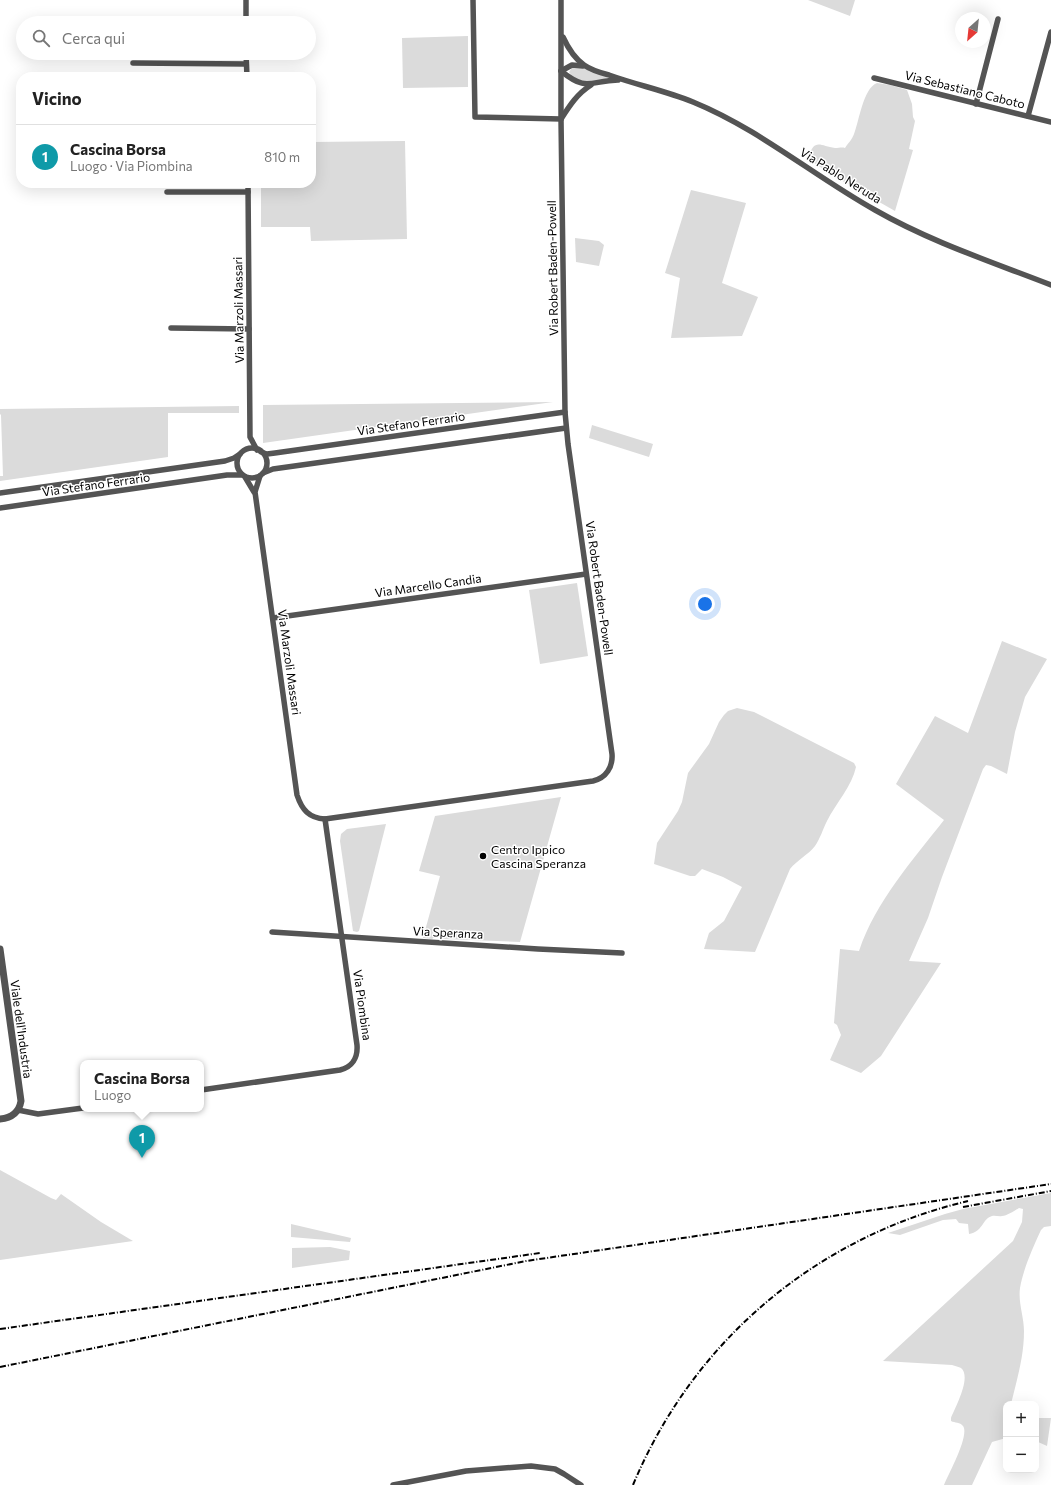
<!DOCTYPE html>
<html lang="it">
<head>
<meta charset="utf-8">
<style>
  :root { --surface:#fff; --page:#f2f2f2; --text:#222; --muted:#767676; --line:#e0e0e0; --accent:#000 }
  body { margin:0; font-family:Commissioner,sans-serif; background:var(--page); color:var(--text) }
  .controls { position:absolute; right:12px; bottom:12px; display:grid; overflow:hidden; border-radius:8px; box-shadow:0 4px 16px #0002 }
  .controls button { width:36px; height:36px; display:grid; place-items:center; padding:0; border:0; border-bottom:1px solid var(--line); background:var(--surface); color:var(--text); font:20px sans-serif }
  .compass { position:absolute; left:955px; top:12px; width:36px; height:36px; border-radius:50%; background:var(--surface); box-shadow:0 4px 16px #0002; rotate:207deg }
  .you { position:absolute; left:705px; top:604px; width:14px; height:14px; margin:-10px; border:3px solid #fff; border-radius:50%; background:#1a73e8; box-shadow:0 0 0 6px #1a73e833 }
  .badge { display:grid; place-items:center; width:26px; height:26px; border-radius:50%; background:var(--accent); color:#fff; font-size:13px; font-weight:700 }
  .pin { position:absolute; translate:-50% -33px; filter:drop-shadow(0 1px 2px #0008) }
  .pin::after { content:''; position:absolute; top:21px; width:14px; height:12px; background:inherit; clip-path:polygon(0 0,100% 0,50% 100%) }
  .popup { position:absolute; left:80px; top:1060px; width:124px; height:52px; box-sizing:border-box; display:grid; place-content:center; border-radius:8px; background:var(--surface); filter:drop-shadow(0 1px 3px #0005); font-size:13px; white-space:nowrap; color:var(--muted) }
  .popup b { font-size:15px; color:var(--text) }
  .popup::after { content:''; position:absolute; left:50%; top:100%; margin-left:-8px; border:8px solid transparent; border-top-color:var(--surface) }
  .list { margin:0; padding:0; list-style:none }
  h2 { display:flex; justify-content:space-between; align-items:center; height:52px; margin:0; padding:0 16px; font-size:17px }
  h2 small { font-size:13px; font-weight:400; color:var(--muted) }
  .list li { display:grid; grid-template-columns:26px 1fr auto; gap:12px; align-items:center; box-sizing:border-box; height:64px; padding:0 16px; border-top:1px solid var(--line) }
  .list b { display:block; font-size:15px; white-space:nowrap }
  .list p { margin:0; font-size:13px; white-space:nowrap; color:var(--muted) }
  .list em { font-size:13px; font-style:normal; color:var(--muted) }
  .icon { flex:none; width:22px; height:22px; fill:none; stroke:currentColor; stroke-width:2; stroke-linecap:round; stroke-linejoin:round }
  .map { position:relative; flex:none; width:1051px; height:1485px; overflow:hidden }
  .search { position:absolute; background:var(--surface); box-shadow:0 4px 16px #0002; left:16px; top:16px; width:300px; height:44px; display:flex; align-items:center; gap:10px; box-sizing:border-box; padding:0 14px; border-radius:22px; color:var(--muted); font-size:15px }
  .panel { position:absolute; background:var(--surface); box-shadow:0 4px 16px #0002; left:16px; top:72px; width:300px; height:116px; border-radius:16px }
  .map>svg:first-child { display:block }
  .green { fill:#dbdbdb }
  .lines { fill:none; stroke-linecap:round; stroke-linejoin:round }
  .minor { stroke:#545454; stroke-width:5.5 }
  .tertiary { stroke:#545454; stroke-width:7 }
  .rail { stroke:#000; stroke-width:2; stroke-dasharray:6 2 1 2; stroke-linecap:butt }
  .poi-dot { fill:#000; stroke:#fff; stroke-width:1.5 }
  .labels { text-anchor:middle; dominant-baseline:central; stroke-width:3; stroke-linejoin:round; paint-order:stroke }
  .street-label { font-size:12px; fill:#000; stroke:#fff }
  .poi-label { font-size:12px; fill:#000; stroke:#fff; text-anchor:start }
</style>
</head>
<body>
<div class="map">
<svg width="1051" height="1485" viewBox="0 0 1051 1485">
  <rect width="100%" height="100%" fill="#fff"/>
  <g class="green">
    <path d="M808,0H855L850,16Z"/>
    <path d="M468,36V87L403,88L402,38Z"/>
    <path d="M580,67L606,76L607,78C595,85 577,84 569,72L572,68Z"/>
    <path d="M877,83L890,85L907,90L912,104L913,117L915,121L909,149L913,150L895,211L839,179L808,159C814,137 820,146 835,148C839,148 842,147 845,148C848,143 852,140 854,134C859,122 863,88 877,83Z"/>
    <path d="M405,141L407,239L311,241L310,227H261V183H311V142Z"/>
    <path d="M691,190L746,203L722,283L758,297L742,336L671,338L680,278L665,273Z"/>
    <path d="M575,238L599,241L604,245L599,266L576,262Z"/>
    <path d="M553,402L263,443V405Z"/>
    <path d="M239,406V413H168V457L0,481V476H3L1,415L0,414V409Z"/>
    <path d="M592,425L653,444L649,457L589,438Z"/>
    <path d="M577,583L588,656L540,664L529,590Z"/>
    <path d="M1002,641L1047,659L1025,697L1015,732L1007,774L991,766L986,765L983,769L942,877L928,918L909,961L941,963L881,1056L861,1073L830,1060L841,1035L837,1025L834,1023L840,949L859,951C876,901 912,861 944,820L896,784L935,716L968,733Z"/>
    <path d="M737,708L754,712L854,763L856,767C852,786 836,803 827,821C823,829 820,839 815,846C808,855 797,860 790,869L755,952L704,949L709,933L724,921L742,887L723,877L702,869L695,876H690L654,864L657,843L678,811L682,802L688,773L709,744L719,722L724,715L728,711Z"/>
    <path d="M561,797L520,942L444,939L441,936H436L432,939L423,938L440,876L419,871L435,816Z"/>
    <path d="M386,824L359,931L357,932L353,931L340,841L341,834L347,829Z"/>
    <path d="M0,1170L51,1198L56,1200L61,1194L101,1222L133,1241L0,1260Z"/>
    <path d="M1051,1193V1226L1044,1227L1041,1230C1033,1247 1023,1270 1020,1288C1018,1303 1024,1317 1024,1331C1024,1357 1017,1379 1011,1404H1006V1438L992,1442L972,1485H944C948,1475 970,1435 963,1426C960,1422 955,1423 951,1421V1418C955,1408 972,1377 961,1368C959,1367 955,1366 952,1365L883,1361L1013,1241L1022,1222L1023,1209L1019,1208C1014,1211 1007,1216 1002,1216C999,1217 995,1215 992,1216C982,1219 983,1232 969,1234L968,1224L959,1223L956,1219L943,1220L900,1235L888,1233L945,1214L963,1209Z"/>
    <path d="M291,1224L351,1238L350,1242L291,1237Z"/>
    <path d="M330,1247L350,1251L349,1260L292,1268V1248Z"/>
    <path d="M1036,1418H1051L1047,1446L1036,1441Z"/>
  </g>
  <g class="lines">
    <g class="minor">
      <path d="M246,0V23"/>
      <path d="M473,0L475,117L561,119"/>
      <path d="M563,37C568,48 574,58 584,65C591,70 601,73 609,75C637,85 666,91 693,102C759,129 814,176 875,210C931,242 992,262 1051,285"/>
      <path d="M246,53L247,77"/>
      <path d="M133,63L246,64"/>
      <path d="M561,71C587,92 589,81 618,80"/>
      <path d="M561,71L572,65L583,66"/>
      <path d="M874,78L1051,122"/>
      <path d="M976,104L998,19"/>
      <path d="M1028,116L1051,32"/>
      <path d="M561,119C570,105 577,94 591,85"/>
      <path d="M248,183L250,437L257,450"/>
      <path d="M167,192H248"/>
      <path d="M171,328L249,329"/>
      <circle cx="252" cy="463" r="15"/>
      <path d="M261,452L267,454L275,453L565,412"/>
      <path d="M263,473L273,469L566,428"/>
      <path d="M260,476L255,492L297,795C302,810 309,818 325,819L593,781C606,778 613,767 612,754L568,444L565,412L561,119V0"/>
      <path d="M245,477L254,492"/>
      <path d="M0,493L225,461L234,458L240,454"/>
      <path d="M0,508L227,475H242"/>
      <path d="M273,618L586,574"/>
      <path d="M272,932L538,949L622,953"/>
      <path d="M201,1090L340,1070C352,1067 358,1058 357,1045L325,819"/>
      <path d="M18,1110L38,1114L83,1108"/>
      <path d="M393,1485L466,1471L531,1466L555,1469L564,1474L581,1485"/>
    </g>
    <path class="tertiary" d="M0,949L21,1101C19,1113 11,1118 0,1119"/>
    <g class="rail">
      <path d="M963,1207L1051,1191"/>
      <path d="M0,1329L540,1253"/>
      <path d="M0,1367L526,1261L1051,1184"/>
      <path d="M633,1485C693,1341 816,1237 968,1201"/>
    </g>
  </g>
  <circle class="poi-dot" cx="483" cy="856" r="4"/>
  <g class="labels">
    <g class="street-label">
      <text transform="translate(965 89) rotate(14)">Via Sebastiano Caboto</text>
      <text transform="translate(841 175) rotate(32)">Via Pablo Neruda</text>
      <text transform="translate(552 268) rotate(-91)">Via Robert Baden-Powell</text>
      <text transform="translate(238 310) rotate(-91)">Via Marzoli Massari</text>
      <text transform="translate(411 423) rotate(-8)">Via Stefano Ferrario</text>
      <text transform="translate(96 484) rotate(-8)">Via Stefano Ferrario</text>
      <text transform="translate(428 585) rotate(-8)">Via Marcello Candia</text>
      <text transform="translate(600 588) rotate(82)">Via Robert Baden-Powell</text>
      <text transform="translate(290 662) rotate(82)">Via Marzoli Massari</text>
      <text transform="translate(448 932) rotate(3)">Via Speranza</text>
      <text transform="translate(363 1005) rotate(82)">Via Piombina</text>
      <text transform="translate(22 1029) rotate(82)">Viale dell'Industria</text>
    </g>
    <g class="poi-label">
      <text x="491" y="849">Centro Ippico<tspan x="491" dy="14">Cascina Speranza</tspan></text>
    </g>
  </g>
</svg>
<div class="controls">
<button>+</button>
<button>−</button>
</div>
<svg class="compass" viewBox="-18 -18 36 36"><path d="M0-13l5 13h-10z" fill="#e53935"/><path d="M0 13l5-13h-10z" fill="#767676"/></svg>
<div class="you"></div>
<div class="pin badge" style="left:142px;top:1158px;background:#0f9aa8">1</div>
<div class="popup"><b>Cascina Borsa</b>Luogo</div>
<div class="search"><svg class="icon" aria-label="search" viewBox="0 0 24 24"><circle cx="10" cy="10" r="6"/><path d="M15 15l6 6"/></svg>Cerca qui</div>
<section class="panel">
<h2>Vicino<small></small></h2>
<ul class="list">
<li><span class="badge" style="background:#0f9aa8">1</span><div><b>Cascina Borsa</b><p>Luogo · Via Piombina</p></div><em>810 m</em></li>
</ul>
</section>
</div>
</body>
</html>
